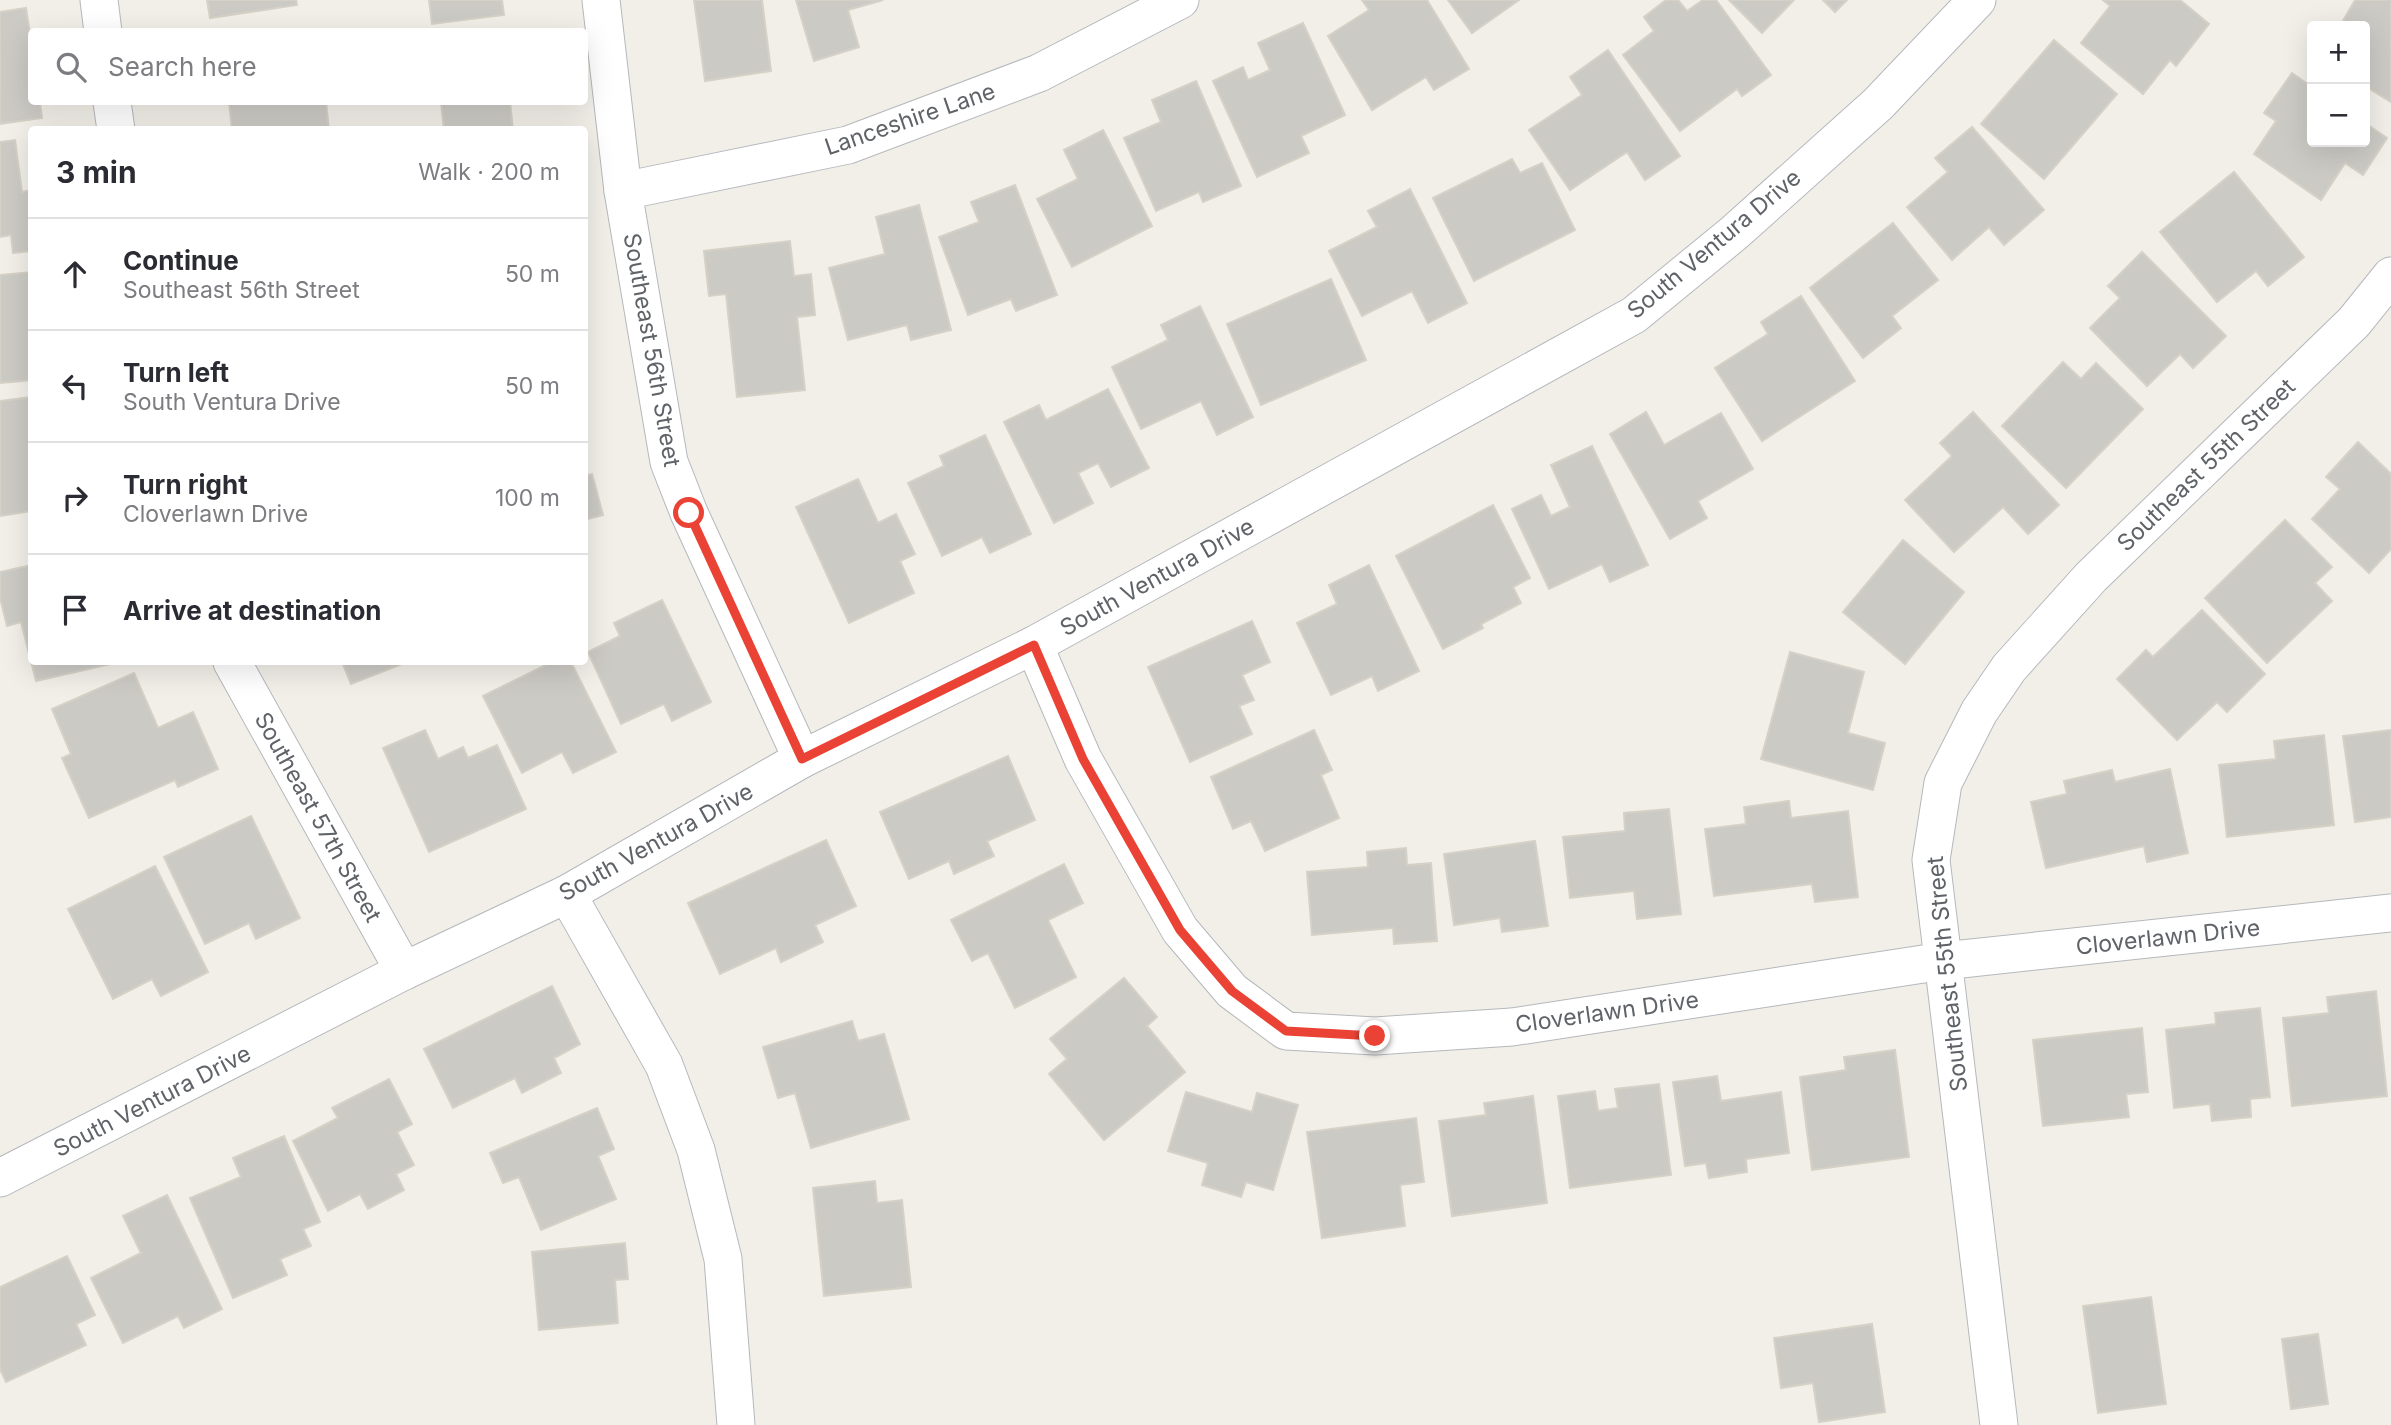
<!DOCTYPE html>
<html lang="en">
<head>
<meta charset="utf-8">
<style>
  :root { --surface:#fff; --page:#f2f2f3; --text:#2b2b33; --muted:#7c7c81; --line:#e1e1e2 }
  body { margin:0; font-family:Inter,sans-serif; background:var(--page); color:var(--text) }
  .controls { position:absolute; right:21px; top:21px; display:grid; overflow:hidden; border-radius:7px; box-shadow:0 7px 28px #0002 }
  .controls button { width:63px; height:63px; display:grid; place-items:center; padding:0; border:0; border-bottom:2px solid var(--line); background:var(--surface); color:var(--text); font:35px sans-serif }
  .stop { position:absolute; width:21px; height:21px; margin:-16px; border:5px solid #ea4335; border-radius:50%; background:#fff }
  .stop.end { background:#ea4335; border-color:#fff; box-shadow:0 2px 7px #0008 }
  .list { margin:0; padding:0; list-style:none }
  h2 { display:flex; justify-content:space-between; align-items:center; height:91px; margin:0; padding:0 28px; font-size:30px }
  h2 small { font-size:23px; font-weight:400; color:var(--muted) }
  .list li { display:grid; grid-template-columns:46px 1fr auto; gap:21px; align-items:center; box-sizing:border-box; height:112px; padding:0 28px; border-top:2px solid var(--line) }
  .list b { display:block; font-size:26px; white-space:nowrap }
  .list p { margin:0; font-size:23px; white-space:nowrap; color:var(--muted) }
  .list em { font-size:23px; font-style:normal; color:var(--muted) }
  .icon { flex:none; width:38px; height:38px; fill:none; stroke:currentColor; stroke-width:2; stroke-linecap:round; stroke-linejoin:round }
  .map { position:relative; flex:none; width:2391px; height:1425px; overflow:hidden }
  .search { position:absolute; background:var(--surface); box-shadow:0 7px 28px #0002; left:28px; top:28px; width:560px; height:77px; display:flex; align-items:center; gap:18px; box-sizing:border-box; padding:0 24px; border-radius:7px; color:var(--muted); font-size:26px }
  .panel { position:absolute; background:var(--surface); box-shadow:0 7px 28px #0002; left:28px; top:126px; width:560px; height:539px; border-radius:7px }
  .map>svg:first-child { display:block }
  .building { fill:#cccac5; stroke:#d6d1c6; stroke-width:2 }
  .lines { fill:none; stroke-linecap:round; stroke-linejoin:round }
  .minor-casing { stroke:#b5b8bc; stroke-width:39 }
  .minor { stroke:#fff; stroke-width:37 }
  .route { stroke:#ea4335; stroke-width:9 }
  .labels { text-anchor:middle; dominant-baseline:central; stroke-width:7; stroke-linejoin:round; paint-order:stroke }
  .street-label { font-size:23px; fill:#5f6368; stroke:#fff }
</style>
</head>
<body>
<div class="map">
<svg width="2391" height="1425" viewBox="0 0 2391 1425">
  <rect width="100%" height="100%" fill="#f1efe8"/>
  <g class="building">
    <path d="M207,0H296L297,5L210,18Z"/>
    <path d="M429,0H502L504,15L432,24Z"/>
    <path d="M694,0H762L771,71L705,81Z"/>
    <path d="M796,0H883L848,10L859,47L814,61Z"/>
    <path d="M1362,0H1427L1469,69L1434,90L1426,77L1372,110L1328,36L1369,10Z"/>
    <path d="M1448,0H1519L1472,33Z"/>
    <path d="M1666,0H1678L1687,11L1703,0H1716L1771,75L1742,96L1737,89L1680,131L1623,55L1654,31L1644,17Z"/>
    <path d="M1729,0H1794L1762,33Z"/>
    <path d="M1823,0H1847L1835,12Z"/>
    <path d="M2103,0H2180L2209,24L2176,66L2170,60L2143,94L2081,43L2110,6Z"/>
    <path d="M2355,0H2391V102L2365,86V26H2340Z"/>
    <path d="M26,8L32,46V102H40L42,118L0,124V12Z"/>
    <path d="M1303,23L1345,115L1301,136L1309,153L1257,177L1213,81L1243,67L1248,80L1270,70L1258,43Z"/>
    <path d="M2054,40L2117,94L2044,179L1981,124Z"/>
    <path d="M1608,50L1680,156L1645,180L1627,152L1570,190L1529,130L1582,95L1570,77Z"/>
    <path d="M2292,73L2312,87V142H2365V123L2387,138L2363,175L2345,163L2321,200L2254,154L2276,121L2264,113Z"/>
    <path d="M1196,81L1241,186L1203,202L1199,192L1156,211L1124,138L1161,122L1152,100Z"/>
    <path d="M229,102H326L329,130H232Z"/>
    <path d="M441,102H510L513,130H444Z"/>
    <path d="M1972,127L2044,210L2004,245L1989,227L1952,260L1907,207L1948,172L1935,158Z"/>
    <path d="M1103,130L1152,226L1072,267L1037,199L1078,179L1064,150Z"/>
    <path d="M15,140L22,192L32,190V251L13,253L11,235L0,237V142Z"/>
    <path d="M1512,159L1520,173L1542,163L1575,230L1474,281L1433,198Z"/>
    <path d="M2234,172L2304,257L2268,286L2256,271L2217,302L2160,232Z"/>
    <path d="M1015,185L1057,295L1016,311L1011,299L968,315L939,237L979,222L971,202Z"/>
    <path d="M1410,189L1467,303L1428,323L1412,291L1362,316L1329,251L1377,227L1368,211Z"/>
    <path d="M919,205L951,330L911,340L907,325L848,340L829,268L885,254L876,217Z"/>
    <path d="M1893,223L1938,280L1892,316L1901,328L1863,358L1810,288Z"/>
    <path d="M790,241L794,276L811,274L815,315L797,317L805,390L737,397L726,294L709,296L704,251Z"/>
    <path d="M2142,252L2226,336L2193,368L2180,354L2147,386L2090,328L2120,298L2108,286Z"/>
    <path d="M32,272V380L0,383V275Z"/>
    <path d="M1331,279L1366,360L1261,405L1227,324Z"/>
    <path d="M1801,296L1855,381L1762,441L1715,368L1768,334L1761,322Z"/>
    <path d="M1200,306L1253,417L1217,435L1201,401L1141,429L1112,367L1168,340L1161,325Z"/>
    <path d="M2063,362L2081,379L2096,363L2143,409L2066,488L2002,426Z"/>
    <path d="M1108,389L1149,468L1111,487L1098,463L1078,473L1093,503L1054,523L1004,422L1039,405L1046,420Z"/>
    <path d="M32,397V511L0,516V401Z"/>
    <path d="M1646,412L1664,445L1721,413L1753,469L1698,501L1707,518L1670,539L1610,434Z"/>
    <path d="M1973,412L2059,505L2028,534L2003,507L1954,552L1905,500L1952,456L1940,443Z"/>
    <path d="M985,435L1031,534L990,553L982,537L942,556L908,483L944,466L940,456Z"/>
    <path d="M2358,442L2391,474V549L2369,573L2312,519L2340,489L2326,477Z"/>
    <path d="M1592,446L1648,565L1610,582L1602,564L1549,589L1512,509L1541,495L1551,516L1570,507L1551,465Z"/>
    <path d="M592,474L603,515L584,520V476Z"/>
    <path d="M858,479L878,523L896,514L915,554L900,561L914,593L849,623L796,507Z"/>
    <path d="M1493,505L1530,578L1513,587L1521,603L1481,624L1483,628L1443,649L1396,556Z"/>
    <path d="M2285,520L2332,567L2315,583L2332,601L2267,663L2205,598Z"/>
    <path d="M1903,540L1964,592L1905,664L1843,612Z"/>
    <path d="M32,565V662H119L36,681L21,622L7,626L0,598V572Z"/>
    <path d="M1369,565L1419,671L1378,691L1372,676L1331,695L1297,623L1337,604L1329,585Z"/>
    <path d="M662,600L711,702L672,721L664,704L621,724L588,652L620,636L614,623Z"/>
    <path d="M2202,610L2265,674L2227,712L2217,702L2177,740L2117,679L2146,650L2153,657Z"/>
    <path d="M1252,621L1270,662L1242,675L1254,700L1239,706L1252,734L1190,762L1148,667Z"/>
    <path d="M1790,652L1864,672L1848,733L1885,743L1873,790L1761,759Z"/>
    <path d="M342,662H407L351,684Z"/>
    <path d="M552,662H571L616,752L573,773L562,752L522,773L483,696Z"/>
    <path d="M134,673L158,728L193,712L218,769L178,787L175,780L89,818L62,758L71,754L52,709Z"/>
    <path d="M425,730L438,759L463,747L468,758L497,745L526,809L429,852L383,748Z"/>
    <path d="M1314,730L1332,770L1321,775L1339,818L1265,851L1251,821L1233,829L1211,777Z"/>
    <path d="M2391,730V817L2355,822L2343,736Z"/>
    <path d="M2324,735L2334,825L2227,837L2219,765L2276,759L2274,741Z"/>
    <path d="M1008,756L1035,820L987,841L994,856L954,874L949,861L909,879L880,812Z"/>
    <path d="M2170,769L2188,853L2147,862L2144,846L2046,868L2031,802L2067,794L2064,781L2112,770L2115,782Z"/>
    <path d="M1789,801L1791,818L1848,811L1858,897L1815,902L1812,884L1714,896L1705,829L1746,824L1744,807Z"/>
    <path d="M1669,809L1681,914L1637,919L1634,891L1570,898L1563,837L1625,831L1624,813Z"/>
    <path d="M251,816L300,918L256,939L249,923L205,944L164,857Z"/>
    <path d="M826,840L856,906L815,925L823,942L781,962L776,948L720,974L688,903Z"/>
    <path d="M1535,841L1548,926L1502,932L1500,918L1454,925L1444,854Z"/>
    <path d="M1406,848L1407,865L1431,863L1437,941L1394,944L1393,928L1312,935L1307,872L1368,867L1367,852Z"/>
    <path d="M1064,864L1083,903L1048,920L1076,977L1015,1008L988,953L972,961L951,920Z"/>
    <path d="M155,866L208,972L161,996L152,979L113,999L68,909Z"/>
    <path d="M1124,978L1157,1017L1147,1026L1185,1072L1104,1140L1049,1074L1067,1059L1050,1039Z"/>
    <path d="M552,986L580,1044L554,1058L561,1073L522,1093L515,1078L453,1108L424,1049Z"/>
    <path d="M2376,991L2387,1096L2292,1106L2283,1018L2329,1013L2327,997Z"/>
    <path d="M2260,1008L2270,1097L2250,1099L2251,1117L2212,1121L2210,1104L2174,1108L2166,1030L2216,1024L2215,1013Z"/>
    <path d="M852,1021L858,1041L884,1034L909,1119L811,1148L795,1093L778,1098L763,1047Z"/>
    <path d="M2142,1028L2148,1092L2126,1094L2129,1117L2043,1126L2033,1040Z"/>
    <path d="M1895,1050L1909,1157L1812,1170L1800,1077L1846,1070L1844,1057Z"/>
    <path d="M1717,1076L1721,1101L1781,1092L1789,1153L1746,1159L1747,1172L1709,1178L1706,1163L1685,1166L1673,1082Z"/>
    <path d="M389,1079L412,1124L397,1132L414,1165L396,1174L404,1190L368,1209L360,1194L328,1211L293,1141L338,1118L332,1108Z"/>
    <path d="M1659,1084L1671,1175L1570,1188L1558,1096L1595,1091L1598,1111L1618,1108L1615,1089Z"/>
    <path d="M1186,1092L1252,1112L1257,1093L1298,1105L1273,1190L1246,1182L1241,1197L1202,1185L1208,1163L1168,1151Z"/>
    <path d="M1533,1096L1547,1203L1452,1216L1439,1121L1486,1115L1484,1103Z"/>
    <path d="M597,1108L614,1149L598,1156L616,1199L541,1230L519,1177L503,1183L490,1153Z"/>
    <path d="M1416,1118L1424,1182L1400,1185L1405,1226L1322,1238L1307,1132Z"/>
    <path d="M284,1136L320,1222L303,1229L311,1246L280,1259L287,1275L233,1298L190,1198L241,1177L233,1158Z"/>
    <path d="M875,1181L877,1203L902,1200L911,1287L824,1296L813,1188Z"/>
    <path d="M167,1195L222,1309L184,1328L178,1316L123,1343L91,1278L141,1253L123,1216Z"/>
    <path d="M625,1243L628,1279L615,1280L618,1323L539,1330L532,1252Z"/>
    <path d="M67,1256L95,1315L76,1324L86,1345L6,1382L0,1369V1287Z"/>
    <path d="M2151,1297L2166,1404L2098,1413L2083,1306Z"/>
    <path d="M1872,1324L1885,1412L1819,1422L1813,1383L1781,1388L1774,1338Z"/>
    <path d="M2318,1334L2328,1404L2291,1409L2282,1339Z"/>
  </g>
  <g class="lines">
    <g class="minor-casing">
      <g id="minor">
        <path d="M99,0L103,32"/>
        <path d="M601,0L623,191L669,462L689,513L802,759"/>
        <path d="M112,102L116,130"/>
        <path d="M623,191L848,145L1039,73L1180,0"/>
        <path d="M1034,645L1083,759L1180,930L1232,991L1286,1031L1375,1036L1512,1027L1943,961L2391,913"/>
        <path d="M232,662L404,971"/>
        <path d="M567,894L664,1065L696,1150L723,1259L736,1425"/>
        <path d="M0,1178L404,971L567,894L802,759L1034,645L1634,315L1734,233L1878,104L1977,0"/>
        <path d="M1999,1425L1931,860L1943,783L1979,712L2009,668L2091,577L2354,322L2391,276"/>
      </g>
    </g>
    <use href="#minor" class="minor"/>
  </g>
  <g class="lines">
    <path class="route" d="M689,513L802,759L1034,645L1083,759L1180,930L1232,991L1286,1031L1375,1036"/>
  </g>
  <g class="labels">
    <g class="street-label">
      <text transform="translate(910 119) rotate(-19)">Lanceshire Lane</text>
      <text transform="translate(1714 244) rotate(-40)">South Ventura Drive</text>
      <text transform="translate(652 350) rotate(80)">Southeast 56th Street</text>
      <text transform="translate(2206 465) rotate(-44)">Southeast 55th Street</text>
      <text transform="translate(1157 577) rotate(-29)">South Ventura Drive</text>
      <text transform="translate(318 817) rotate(61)">Southeast 57th Street</text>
      <text transform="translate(656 842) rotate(-29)">South Ventura Drive</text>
      <text transform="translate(2168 937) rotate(-6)">Cloverlawn Drive</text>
      <text transform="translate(1947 974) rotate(-96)">Southeast 55th Street</text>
      <text transform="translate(1607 1012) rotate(-8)">Cloverlawn Drive</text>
      <text transform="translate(152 1101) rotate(-27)">South Ventura Drive</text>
    </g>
  </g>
</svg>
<div class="controls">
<button>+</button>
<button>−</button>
</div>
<div class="stop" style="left:689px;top:513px"></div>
<div class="stop end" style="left:1375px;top:1036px"></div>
<div class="search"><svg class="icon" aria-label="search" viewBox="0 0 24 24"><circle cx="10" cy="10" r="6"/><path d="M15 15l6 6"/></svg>Search here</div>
<section class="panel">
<h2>3 min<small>Walk · 200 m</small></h2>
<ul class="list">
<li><svg class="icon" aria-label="ahead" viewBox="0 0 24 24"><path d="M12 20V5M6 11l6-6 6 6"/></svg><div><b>Continue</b><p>Southeast 56th Street</p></div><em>50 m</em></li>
<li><svg class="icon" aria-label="left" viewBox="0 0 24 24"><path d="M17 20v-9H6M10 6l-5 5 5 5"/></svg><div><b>Turn left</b><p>South Ventura Drive</p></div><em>50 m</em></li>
<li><svg class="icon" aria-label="right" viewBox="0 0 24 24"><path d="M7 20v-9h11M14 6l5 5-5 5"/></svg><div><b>Turn right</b><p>Cloverlawn Drive</p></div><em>100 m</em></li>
<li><svg class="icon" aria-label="arrive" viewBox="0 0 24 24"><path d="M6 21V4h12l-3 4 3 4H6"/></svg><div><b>Arrive at destination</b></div></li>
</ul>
</section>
</div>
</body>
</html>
